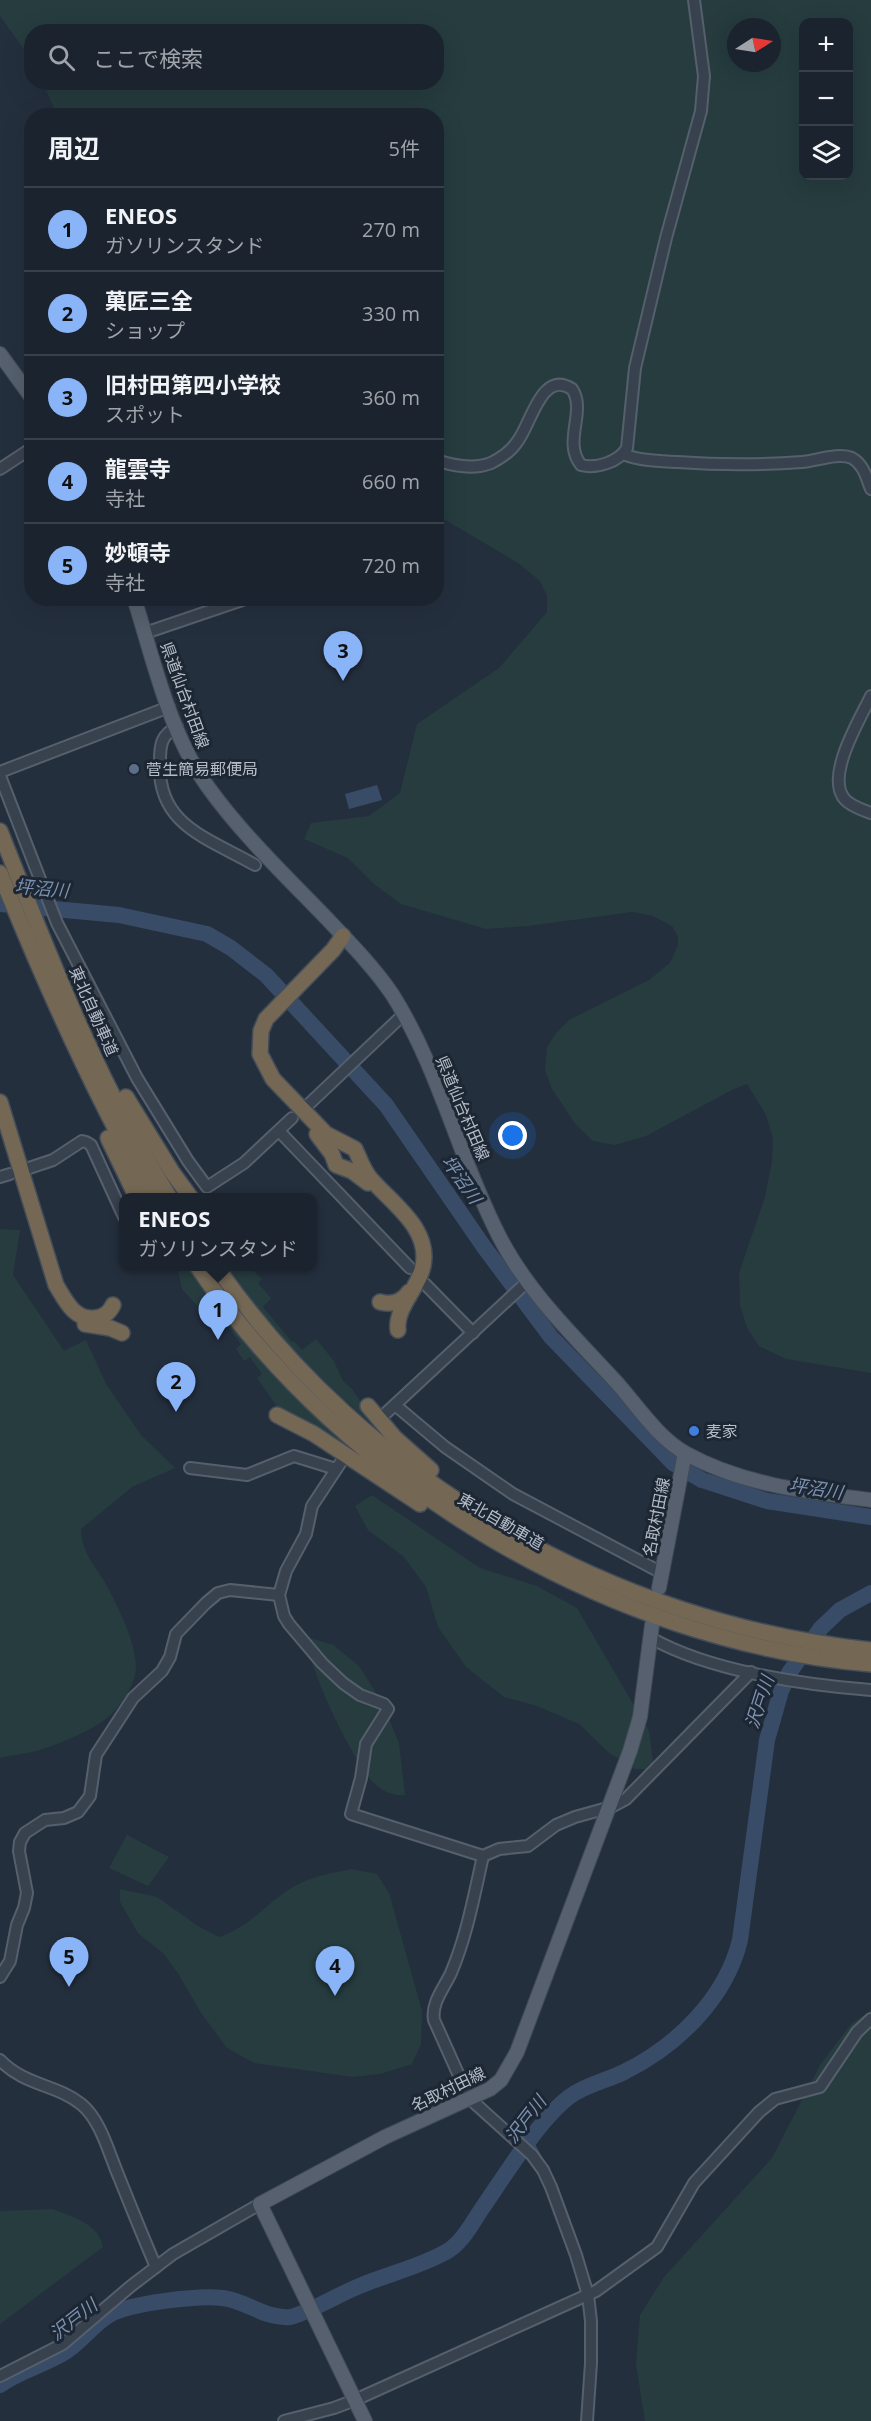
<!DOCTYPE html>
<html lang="ja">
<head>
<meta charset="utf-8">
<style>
  :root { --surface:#1b232e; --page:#242b36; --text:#f1f3f6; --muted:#a0a4aa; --line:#39404a; --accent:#8ab4f8 }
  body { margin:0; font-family:"Open Sans","Noto Sans JP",sans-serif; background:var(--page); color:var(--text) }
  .controls { position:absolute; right:18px; top:18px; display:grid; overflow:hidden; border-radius:12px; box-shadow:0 6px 24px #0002 }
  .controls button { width:54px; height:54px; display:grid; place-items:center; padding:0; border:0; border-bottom:2px solid var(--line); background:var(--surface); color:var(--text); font:30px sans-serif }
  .compass { position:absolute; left:727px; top:18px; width:54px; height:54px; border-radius:50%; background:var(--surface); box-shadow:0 6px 24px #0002; rotate:78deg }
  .you { position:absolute; left:513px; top:1136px; width:21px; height:21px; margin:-15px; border:4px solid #fff; border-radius:50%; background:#1a73e8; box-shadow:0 0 0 9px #1a73e833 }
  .badge { display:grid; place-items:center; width:39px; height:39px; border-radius:50%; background:var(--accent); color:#111; font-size:20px; font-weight:700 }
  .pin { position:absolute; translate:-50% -50px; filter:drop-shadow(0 2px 3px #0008) }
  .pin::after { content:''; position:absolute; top:32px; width:21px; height:18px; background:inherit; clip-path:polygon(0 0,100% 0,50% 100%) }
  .popup { position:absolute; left:119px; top:1193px; width:198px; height:78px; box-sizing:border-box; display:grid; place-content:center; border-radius:12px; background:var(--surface); filter:drop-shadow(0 2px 4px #0005); font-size:20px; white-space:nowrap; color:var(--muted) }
  .popup b { font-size:22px; color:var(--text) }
  .popup::after { content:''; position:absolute; left:50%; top:100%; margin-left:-12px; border:12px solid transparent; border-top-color:var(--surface) }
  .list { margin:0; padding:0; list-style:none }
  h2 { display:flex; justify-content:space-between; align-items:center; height:78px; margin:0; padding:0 24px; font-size:26px }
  h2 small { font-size:20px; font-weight:400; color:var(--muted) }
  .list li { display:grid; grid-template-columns:39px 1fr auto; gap:18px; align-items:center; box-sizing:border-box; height:84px; padding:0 24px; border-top:2px solid var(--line) }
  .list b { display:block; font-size:22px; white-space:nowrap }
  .list p { margin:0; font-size:20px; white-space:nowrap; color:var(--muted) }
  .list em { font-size:20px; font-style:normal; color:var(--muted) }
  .icon { flex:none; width:33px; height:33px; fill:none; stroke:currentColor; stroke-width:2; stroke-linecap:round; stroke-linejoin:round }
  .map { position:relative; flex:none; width:871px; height:2421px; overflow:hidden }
  .search { position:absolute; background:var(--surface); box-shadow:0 6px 24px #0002; left:24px; top:24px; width:420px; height:66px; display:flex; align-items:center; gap:15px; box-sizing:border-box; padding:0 21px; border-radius:24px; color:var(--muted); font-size:22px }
  .panel { position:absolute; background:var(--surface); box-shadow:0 6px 24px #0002; left:24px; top:108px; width:420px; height:498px; border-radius:24px }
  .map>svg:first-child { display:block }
  .green { fill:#263c3f; fill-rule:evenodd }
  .water { fill:#394c67 }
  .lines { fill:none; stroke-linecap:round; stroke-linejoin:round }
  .stream { stroke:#394c67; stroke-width:3 }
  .river { stroke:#394c67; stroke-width:16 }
  .minor-casing { stroke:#565f6c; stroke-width:14 }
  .major-casing { stroke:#414a57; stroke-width:16 }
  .highway-casing { stroke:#434c59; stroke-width:18 }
  .minor { stroke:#38414e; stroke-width:10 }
  .major { stroke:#56606e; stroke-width:14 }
  .highway { stroke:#746855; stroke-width:15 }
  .service-dot { fill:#5c6f8a; stroke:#1d2633; stroke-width:2 }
  .shop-dot { fill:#3f7fe0; stroke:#1d2633; stroke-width:2 }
  .labels { text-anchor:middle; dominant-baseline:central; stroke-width:6; stroke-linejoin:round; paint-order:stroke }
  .street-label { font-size:16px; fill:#b4bcc9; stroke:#1d2633 }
  .poi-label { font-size:16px; fill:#b4bcc9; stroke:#1d2633; text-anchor:start }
  .water-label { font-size:18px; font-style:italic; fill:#7c92b1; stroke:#1d2633 }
</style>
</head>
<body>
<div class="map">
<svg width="871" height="2421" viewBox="0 0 871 2421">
  <rect width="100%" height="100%" fill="#242f3e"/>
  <g class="green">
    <path d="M0,0H871V1373L786,1359L759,1346L747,1328L740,1305L739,1273L765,1197L772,1161L773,1138L766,1115L747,1084L734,1089L646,1136L615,1145L593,1141L576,1125L552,1089L545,1070L547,1047L556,1033L569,1020L649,980L670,963L678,945V937L672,926L653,916L632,912L528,926L486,929L401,904L374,884L348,858L304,839L311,823L369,816L400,793L417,724L499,668L547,612V596L540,581L518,563L437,515L436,116L57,115L43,83L436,82V32H32L31,59L0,16ZM804,22H848V176H804ZM736,27H772V63H736Z"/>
    <path d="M0,1229L20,1230L13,1275L64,1351L86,1340L106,1384L141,1435L175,1468L132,1487L81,1529C82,1557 98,1567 109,1590C120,1612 136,1642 136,1668C135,1686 118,1711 103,1721C90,1731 53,1747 36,1751C25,1754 12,1755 0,1758Z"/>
    <path d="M177,1267H190L311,1409L358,1455L280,1411L257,1378L262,1374L250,1357L244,1361L236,1349L241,1344L209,1303L201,1310L182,1289Z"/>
    <path d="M226,1267H250L262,1279L258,1283L271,1298L263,1307L292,1342L294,1341L302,1350L316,1339L334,1361L343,1381L352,1389L381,1432C322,1382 271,1329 226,1267Z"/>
    <path d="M372,1495L480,1568L537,1586L577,1608L649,1731L654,1769H635L608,1752L579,1724L537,1706L504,1697L466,1667L438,1627L426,1587L404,1557L368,1530L355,1506Z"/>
    <path d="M307,1637L333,1645L359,1666L383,1704L399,1743L405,1795C393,1796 382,1792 373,1782C353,1762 306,1664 307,1637Z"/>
    <path d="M127,1835L169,1857L148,1886L109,1868Z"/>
    <path d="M351,1869L377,1874L389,1893L422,2011L421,2044L412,2064L380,2074L353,2077L254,2063L227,2048L201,2013L179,1975L164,1954L138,1933L120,1902V1889L157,1897L198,1926L219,1937C252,1926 265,1904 293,1887C310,1877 332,1873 351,1869Z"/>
    <path d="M871,2010V2421H645L636,2364L640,2315L664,2277L772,2158L820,2065L851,2024Z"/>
    <path d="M53,2209C73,2217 98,2223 103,2247L0,2324V2211Z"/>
  </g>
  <path class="water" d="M377,785L382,800L349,809L345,794Z"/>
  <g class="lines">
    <path class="stream" d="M531,2140L546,2167"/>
    <g class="river">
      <path d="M0,904L119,915L207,934L231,948L266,975L386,1105L484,1247L551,1337L673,1463L702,1480L767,1501L871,1517"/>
      <path d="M0,2385C19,2371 42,2366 62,2354C80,2344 92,2325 109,2315C129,2303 200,2295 223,2298C247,2301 265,2319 290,2317C304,2315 345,2291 362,2285C389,2274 418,2267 444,2253C462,2244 472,2223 483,2207C505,2175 539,2120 569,2097C585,2085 606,2081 624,2072C677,2046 726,1998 740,1940L767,1740L781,1691L789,1673L821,1628L840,1610L871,1593"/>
    </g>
    <g class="minor-casing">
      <g id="minor">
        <path d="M623,454C640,461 660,461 678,462C719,465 761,465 802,462C816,461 838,452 852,458C864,465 866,477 871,489"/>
        <path d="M436,460C454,466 473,470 491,463C501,458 511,451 517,442C531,425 541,369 572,389C587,411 562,442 581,465C596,469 619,462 627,448L635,368L666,238L701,111L704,76L694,0"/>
        <path d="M0,469L32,448"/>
        <path d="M145,633L248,598"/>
        <path d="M871,696C860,719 827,773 843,797C848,805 862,810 871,813"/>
        <path d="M177,727C161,735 160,745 160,761C156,825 208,838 255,865"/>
        <path d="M0,772L169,707"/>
        <path d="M0,776L57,923L137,1078L188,1161L207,1187L244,1163L292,1118"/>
        <path d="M309,1104L404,1014"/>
        <path d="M279,1131L410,1268"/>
        <path d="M26,1169L53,1160L82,1141L86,1142L91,1145L124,1217"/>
        <path d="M0,1177L10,1174"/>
        <path d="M425,1284L473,1333"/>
        <path d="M395,1405L445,1447L513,1494L662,1573"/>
        <path d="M386,1413L527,1282"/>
        <path d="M341,1462L312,1506L306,1534L286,1571L279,1595L284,1616L289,1624L322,1663L343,1683L360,1695L384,1704L388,1709L366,1744L361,1778L351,1814L483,1856L499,1849L528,1846L556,1825L575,1817L611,1807L626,1799L751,1672"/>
        <path d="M190,1468L247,1475L294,1456L336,1469"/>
        <path d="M651,1638C709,1671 804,1685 871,1690"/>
        <path d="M483,1856C474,1896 467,1935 451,1973C444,1988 431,2003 434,2020L469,2098L532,2155L543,2170L551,2187L576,2255L588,2295L591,2321V2363L587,2421"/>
        <path d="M0,1977L10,1961L17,1925L24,1908L27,1893L19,1851L20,1842L25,1833L45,1820L64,1818L78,1812L90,1796L96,1755L133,1698L162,1671L170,1657L176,1634L206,1603L218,1593L230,1590L279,1595"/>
        <path d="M0,2060C25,2086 56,2084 81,2104C101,2120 109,2154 119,2177C131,2207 143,2237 156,2267"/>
        <path d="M0,2376L63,2344L131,2286L173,2254L260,2204"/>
        <path d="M284,2421L334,2408L355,2400L596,2291L657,2247L694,2183L759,2112L775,2099L820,2087L857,2032L871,2019"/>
      </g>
    </g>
    <g class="major-casing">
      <g id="major">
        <path d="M0,354L32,398"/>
        <path d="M134,598C154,661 169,733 208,787C244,837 290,880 332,924C353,946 375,969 392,994C439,1068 459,1158 499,1236C528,1293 575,1337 618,1384C639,1408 659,1439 687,1454C743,1485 809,1492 871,1500"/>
        <path d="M659,1588L685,1453"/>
        <path d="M365,2421L260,2204L385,2137L490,2089L501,2080L517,2052L630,1751L640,1717L652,1625"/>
      </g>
    </g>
    <g class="highway-casing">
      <g id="highway">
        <path d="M0,831C49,955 98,1084 170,1198"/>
        <path d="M0,873C45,985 93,1093 153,1198"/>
        <path d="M343,936L333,950L266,1019L261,1031L260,1054L273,1079L326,1134L355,1149C360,1159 362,1168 370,1178C391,1203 431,1228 423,1266C419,1288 395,1308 398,1330"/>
        <path d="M126,1097L172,1172L191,1198"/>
        <path d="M0,1102L56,1285C61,1293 66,1303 73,1310C85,1322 106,1321 113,1305"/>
        <path d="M317,1134L332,1154L336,1165L352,1171L368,1183"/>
        <path d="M108,1138L137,1198"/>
        <path d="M197,1266C344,1484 609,1642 871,1664"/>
        <path d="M216,1266C365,1481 612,1623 871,1650"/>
        <path d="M380,1302C391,1305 402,1302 409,1292"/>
        <path d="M85,1324L110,1328L122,1333"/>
        <path d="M368,1406L395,1438L431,1470"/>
        <path d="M277,1415L314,1434L420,1504"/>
      </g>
    </g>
    <use href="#minor" class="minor"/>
    <use href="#major" class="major"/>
    <use href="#highway" class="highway"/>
  </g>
  <circle class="service-dot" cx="134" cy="769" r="6"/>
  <circle class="shop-dot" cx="694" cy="1431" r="6"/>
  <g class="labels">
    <g class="street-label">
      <text transform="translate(185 695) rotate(70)">県道仙台村田線</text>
      <text transform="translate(94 1011) rotate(66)">東北自動車道</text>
      <text transform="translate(463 1108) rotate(67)">県道仙台村田線</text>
      <text transform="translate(656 1517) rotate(-79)">名取村田線</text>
      <text transform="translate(501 1521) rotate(30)">東北自動車道</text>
      <text transform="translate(448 2089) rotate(-26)">名取村田線</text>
    </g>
    <g class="poi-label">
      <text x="146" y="769">菅生簡易郵便局</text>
      <text x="706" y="1431">麦家</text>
    </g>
    <g class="water-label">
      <text transform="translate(42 888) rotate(5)">坪沼川</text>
      <text transform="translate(462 1179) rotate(55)">坪沼川</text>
      <text transform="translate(816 1488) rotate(9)">坪沼川</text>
      <text transform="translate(759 1702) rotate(-72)">沢戸川</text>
      <text transform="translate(525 2119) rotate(-52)">沢戸川</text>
      <text transform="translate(73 2319) rotate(-38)">沢戸川</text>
    </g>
  </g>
</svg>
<div class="controls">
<button>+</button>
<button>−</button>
<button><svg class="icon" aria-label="layers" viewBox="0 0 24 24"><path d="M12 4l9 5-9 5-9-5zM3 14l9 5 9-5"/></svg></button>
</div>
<svg class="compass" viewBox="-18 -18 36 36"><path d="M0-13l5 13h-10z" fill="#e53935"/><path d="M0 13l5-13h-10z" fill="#a0a4aa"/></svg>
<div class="you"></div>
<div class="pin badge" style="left:218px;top:1340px">1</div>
<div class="popup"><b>ENEOS</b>ガソリンスタンド</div>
<div class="pin badge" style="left:176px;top:1412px">2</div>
<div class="pin badge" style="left:343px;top:681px">3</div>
<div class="pin badge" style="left:335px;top:1996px">4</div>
<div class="pin badge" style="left:69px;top:1987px">5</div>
<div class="search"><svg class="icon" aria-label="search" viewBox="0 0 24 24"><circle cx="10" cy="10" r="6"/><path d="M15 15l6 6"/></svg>ここで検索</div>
<section class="panel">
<h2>周辺<small>5件</small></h2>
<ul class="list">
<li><span class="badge">1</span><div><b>ENEOS</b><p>ガソリンスタンド</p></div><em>270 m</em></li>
<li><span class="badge">2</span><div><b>菓匠三全</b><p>ショップ</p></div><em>330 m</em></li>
<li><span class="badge">3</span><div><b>旧村田第四小学校</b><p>スポット</p></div><em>360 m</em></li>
<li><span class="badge">4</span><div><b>龍雲寺</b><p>寺社</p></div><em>660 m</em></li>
<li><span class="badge">5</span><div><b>妙頓寺</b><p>寺社</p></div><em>720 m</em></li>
</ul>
</section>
</div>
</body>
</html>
